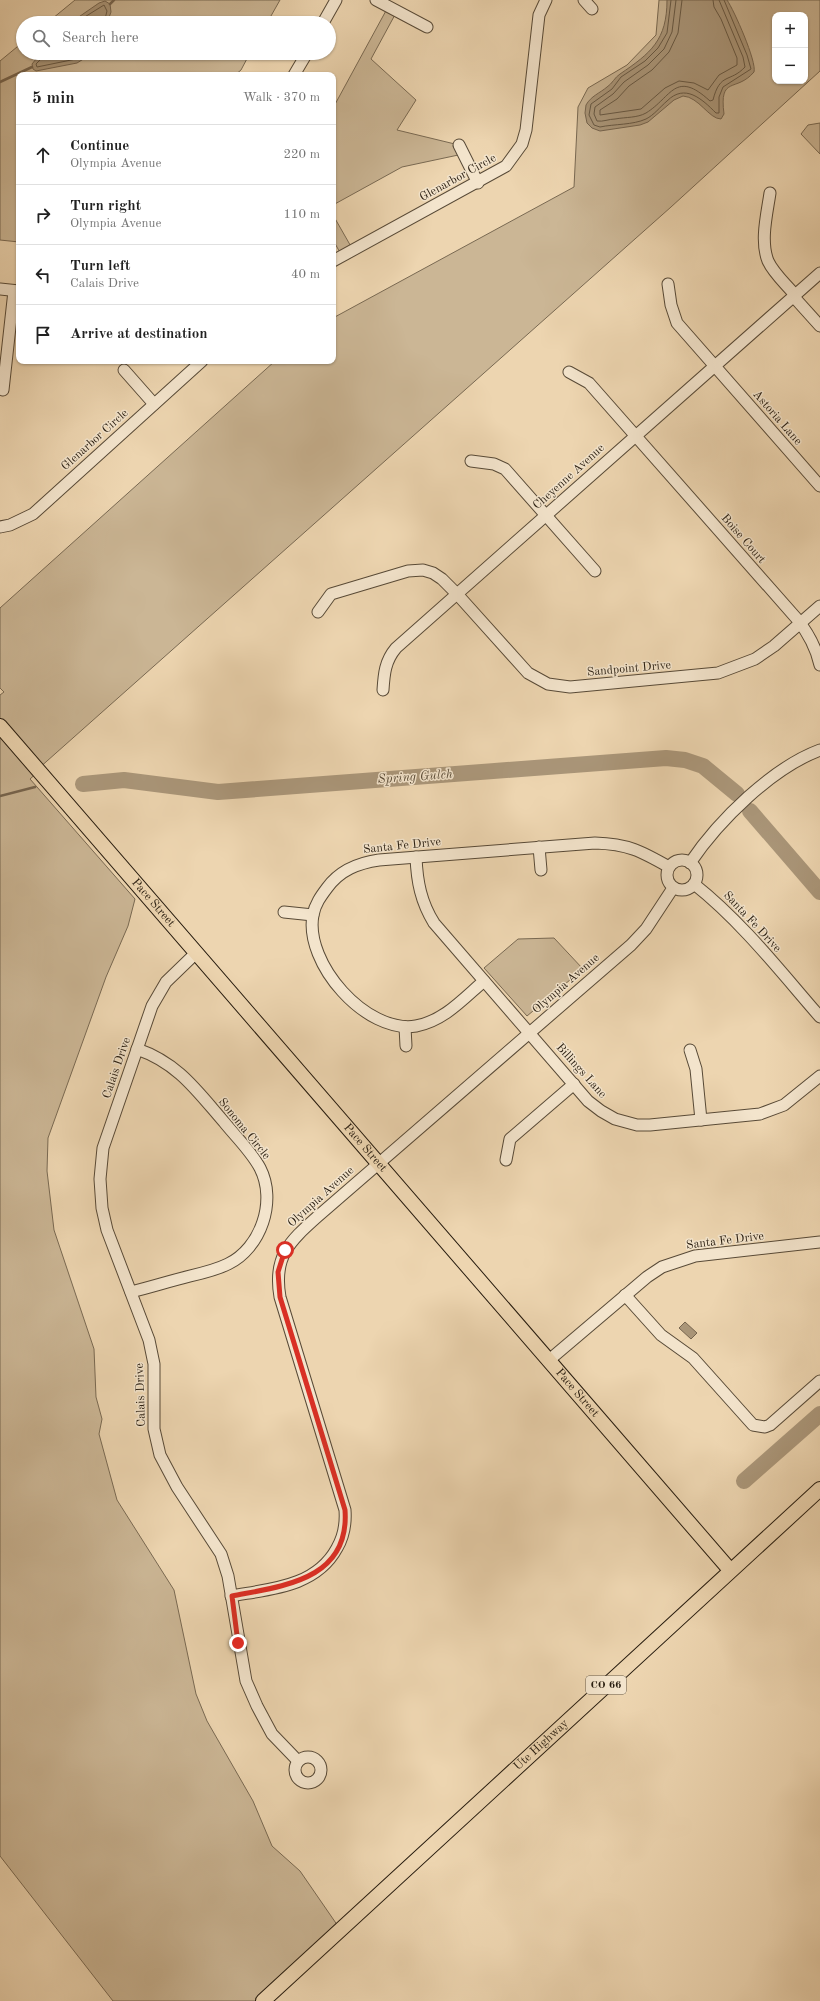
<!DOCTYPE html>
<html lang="en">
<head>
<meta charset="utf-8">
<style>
  :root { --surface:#fff; --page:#f2f2f2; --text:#222; --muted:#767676; --line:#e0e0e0 }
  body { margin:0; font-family:"Old Standard TT",serif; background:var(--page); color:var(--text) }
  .controls { position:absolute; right:12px; top:12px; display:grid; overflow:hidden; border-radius:8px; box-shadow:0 1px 3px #0004 }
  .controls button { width:36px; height:36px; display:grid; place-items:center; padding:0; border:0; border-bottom:1px solid var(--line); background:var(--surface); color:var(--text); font:20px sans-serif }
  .stop { position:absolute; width:12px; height:12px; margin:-9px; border:3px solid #d93025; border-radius:50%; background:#fff }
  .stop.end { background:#d93025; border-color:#fff; box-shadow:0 1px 4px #0008 }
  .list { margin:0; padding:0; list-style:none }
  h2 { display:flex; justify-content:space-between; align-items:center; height:52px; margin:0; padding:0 16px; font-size:17px }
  h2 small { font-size:13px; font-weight:400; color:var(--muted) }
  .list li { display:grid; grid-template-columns:26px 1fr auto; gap:12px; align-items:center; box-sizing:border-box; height:60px; padding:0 16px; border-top:1px solid var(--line) }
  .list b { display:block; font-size:15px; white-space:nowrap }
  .list p { margin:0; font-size:13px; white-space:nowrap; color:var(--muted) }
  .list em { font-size:13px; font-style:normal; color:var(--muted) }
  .icon { flex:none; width:22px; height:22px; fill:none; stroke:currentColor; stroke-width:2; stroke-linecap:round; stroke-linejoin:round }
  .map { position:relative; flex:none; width:820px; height:2001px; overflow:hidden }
  .search { position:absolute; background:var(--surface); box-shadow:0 1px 3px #0004; left:16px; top:16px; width:320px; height:44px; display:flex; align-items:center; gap:10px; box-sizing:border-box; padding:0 14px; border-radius:22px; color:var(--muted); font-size:15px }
  .panel { position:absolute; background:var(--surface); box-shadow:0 1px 3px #0004; left:16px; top:72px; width:320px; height:292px; border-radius:8px }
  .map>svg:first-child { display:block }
  .green { fill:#cbb695; stroke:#796952; fill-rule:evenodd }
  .water { fill:#aa9679; stroke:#76654f }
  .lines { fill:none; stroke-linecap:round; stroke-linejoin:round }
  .shore { stroke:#685944; stroke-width:1 }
  .stream { stroke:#76654f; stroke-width:2.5 }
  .river { stroke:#aa9679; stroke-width:16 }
  .minor-casing { stroke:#584a37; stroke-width:13 }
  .major-casing { stroke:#271c0f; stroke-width:16 }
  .minor { stroke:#f3e4cc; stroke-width:11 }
  .major { stroke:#edd5b0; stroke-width:14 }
  .route { stroke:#d93025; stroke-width:5 }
  .labels { text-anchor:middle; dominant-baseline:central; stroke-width:3; stroke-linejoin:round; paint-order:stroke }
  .shield { fill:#f3e4cc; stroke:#645848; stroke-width:1 }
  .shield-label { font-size:11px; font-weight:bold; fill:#271c0f }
  .street-label { font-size:12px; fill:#271c0f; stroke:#f3e4cc }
  .water-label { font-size:13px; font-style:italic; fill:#5b4d39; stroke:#f3e4cc }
</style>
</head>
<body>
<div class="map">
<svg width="820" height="2001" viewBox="0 0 820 2001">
  <rect width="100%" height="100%" fill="#edd5b0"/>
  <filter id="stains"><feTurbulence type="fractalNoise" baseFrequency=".005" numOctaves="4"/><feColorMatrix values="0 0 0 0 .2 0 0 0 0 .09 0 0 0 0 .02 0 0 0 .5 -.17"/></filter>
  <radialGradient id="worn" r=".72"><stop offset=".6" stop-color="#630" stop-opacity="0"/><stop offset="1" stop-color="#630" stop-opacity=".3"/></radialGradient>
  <g class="green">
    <path d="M75,0H280L267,23H47Z"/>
    <path d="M659,0H820V71L671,207L38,769L39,771L30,779L135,899L128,926L106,977L48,1138L47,1171L54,1230L94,1349L96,1397L102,1419L99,1434L117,1500L174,1590L196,1694L207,1721L253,1801L272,1846L300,1871L340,1929L263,2001H113L0,1856V695L4,692L0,688V608L275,361H333V318L574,187L578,107L588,88L627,65L656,35ZM775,15H805V81H775Z"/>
    <path d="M388,7L397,11L371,59L416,100L397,130L459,145L463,154L402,167L333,205V108Z"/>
    <path d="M23,42V53H250L241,70L235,75H19V242L0,240V61Z"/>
    <path d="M820,123V154L801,134L808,125Z"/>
    <path d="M333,215L353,250L342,256L333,240Z"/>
    <path d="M554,938L583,969L527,1016L484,968L518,939Z"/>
  </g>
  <g class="water">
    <path d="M667,0H727C734,10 757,62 754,72C736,93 719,75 724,114L721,119C709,119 699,97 683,96L674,100L648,122L640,125L600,131L592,128L587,123L585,113L586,105C591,96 600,93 607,87C612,84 615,77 620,74C651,53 667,40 667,0Z"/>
    <path d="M105,1L110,4L111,12L107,23H70L99,3Z"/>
    <path d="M41,53H93L77,63L36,71L33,69L32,64Z"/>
    <path d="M685,1322L697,1333L691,1339L679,1328Z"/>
  </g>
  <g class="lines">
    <g class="shore">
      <path d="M671,0L667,33L658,48L645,61L621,77L612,89L591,104L589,115L594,125L600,127C614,124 633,125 646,119C654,115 660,107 667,101C685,83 702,99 716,113H719V97L723,87L751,69L747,55L724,0"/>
      <path d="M676,0L672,32L664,49L648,65L624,82L613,94L595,107L594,114L597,121C603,122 609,119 615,119C626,117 637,118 646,113C672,97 675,69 710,101L713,100C720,72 730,83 745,67L743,57L719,0"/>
      <path d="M682,0L678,33L669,52L652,70L629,86L617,99L600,110V115L641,109L665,88L679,81L694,83L708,90L719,75L737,65V58L721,19L714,7L713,0"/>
      <path d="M75,23L104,5L107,11L104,23"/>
      <path d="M44,53L43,57L36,64L37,67L76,59L87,53"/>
    </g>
    <g class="stream">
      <path d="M110,4L114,0"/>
      <path d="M0,82L32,67"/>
      <path d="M0,796L35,787"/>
    </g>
    <g class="river">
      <path d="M83,784L124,780L218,792L666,758L685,760L703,766L737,794"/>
      <path d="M750,811L820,892"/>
      <path d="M744,1481L820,1414"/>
    </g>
    <g class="minor-casing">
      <g id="minor">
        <path d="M376,0L427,27"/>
        <path d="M584,0L592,9"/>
        <path d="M323,23L336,0"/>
        <path d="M294,75L307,53"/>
        <path d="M459,145L478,183"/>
        <path d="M770,193C767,214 760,241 768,261C774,274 786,284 795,295"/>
        <path d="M333,261L506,166L522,144L526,130L539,15L546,0"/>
        <path d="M668,284L671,305L677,323L820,486"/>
        <path d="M0,289L19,291"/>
        <path d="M793,296L820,326"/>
        <path d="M124,370L154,404"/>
        <path d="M569,372L589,383L797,619C809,634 816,647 820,665"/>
        <path d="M3,390L14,291"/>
        <path d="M471,461L494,464L505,469L595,571"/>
        <path d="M0,527L10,525L33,514L202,361"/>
        <path d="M318,612L331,594L408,571L423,570L433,573L442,579L457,594L528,673L548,684L570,687L718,673L755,659L774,646L820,606"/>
        <path d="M383,690C384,674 385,661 396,648L820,273"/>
        <path d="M539,847L541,870"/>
        <path d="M416,857C417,882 421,902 434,923L588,1101L601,1111L615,1119L637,1125H650L760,1114L784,1105L820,1076"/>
        <circle cx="682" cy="875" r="15"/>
        <path d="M690,863C719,820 772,768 820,750"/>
        <path d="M694,884C742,922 780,971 820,1017"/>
        <path d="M284,912L313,915"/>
        <path d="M196,953L166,982L152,1006L103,1148L100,1179L102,1208L107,1230L149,1340L154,1364V1429L160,1455L177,1487L221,1554L228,1576L246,1681L257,1706L272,1734L298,1761"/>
        <path d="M484,981C464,998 444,1021 416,1026C366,1034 304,963 313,915C315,904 321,896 327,888C340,870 358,863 379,860L595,843C628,844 641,851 669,867"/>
        <path d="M405,1027L406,1046"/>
        <path d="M690,1050L696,1069L701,1120"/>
        <path d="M506,1160L510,1139L574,1084"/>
        <path d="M131,1292C151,1287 170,1281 190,1276C203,1273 216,1270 228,1264C261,1248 277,1201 260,1168C251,1151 236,1137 224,1122C197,1091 178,1063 137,1049"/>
        <path d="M625,1295L661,1335L693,1358L753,1425L765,1427L770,1425L820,1381"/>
        <path d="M548,1361L647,1277L662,1267L695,1256L820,1242"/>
        <path d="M231,1596C270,1589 316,1587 337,1548C344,1536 346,1524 345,1510L280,1297C273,1257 289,1242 317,1217L631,945L646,929L673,888"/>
        <circle cx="308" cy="1770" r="13"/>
      </g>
    </g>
    <g class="major-casing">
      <g id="major">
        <path id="s1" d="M0,726L730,1570"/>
        <path id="s2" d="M263,2001L820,1489"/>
      </g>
    </g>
    <use href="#minor" class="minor"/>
    <use href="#major" class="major"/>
  </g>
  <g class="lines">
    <path class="route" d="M238,1643L232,1596C283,1586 350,1580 345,1510L280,1297L278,1272L285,1250"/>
  </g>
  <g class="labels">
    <rect class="shield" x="586" y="1676" width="40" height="18" rx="3"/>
    <g class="shield-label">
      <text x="606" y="1685">CO 66</text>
    </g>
    <g class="street-label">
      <text transform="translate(458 178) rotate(-29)">Glenarbor Circle</text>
      <text transform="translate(777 418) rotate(49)">Astoria Lane</text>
      <text transform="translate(95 440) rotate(-42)">Glenarbor Circle</text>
      <text transform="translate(569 477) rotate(-42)">Cheyenne Avenue</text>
      <text transform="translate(743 539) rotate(49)">Boise Court</text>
      <text transform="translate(629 669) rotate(-5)">Sandpoint Drive</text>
      <text transform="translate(402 846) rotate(-6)">Santa Fe Drive</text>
      <text stroke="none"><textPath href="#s1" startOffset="234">Pace Street</textPath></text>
      <text transform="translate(752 922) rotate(47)">Santa Fe Drive</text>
      <text transform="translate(566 984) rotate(-41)">Olympia Avenue</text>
      <text transform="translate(117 1068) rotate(-71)">Calais Drive</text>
      <text transform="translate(581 1071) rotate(48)">Billings Lane</text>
      <text transform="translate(244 1129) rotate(51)">Sonoma Circle</text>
      <text stroke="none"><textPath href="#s1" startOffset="558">Pace Street</textPath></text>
      <text transform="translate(321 1197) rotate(-42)">Olympia Avenue</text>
      <text transform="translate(725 1241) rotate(-7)">Santa Fe Drive</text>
      <text stroke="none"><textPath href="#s1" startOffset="882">Pace Street</textPath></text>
      <text transform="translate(141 1395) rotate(-92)">Calais Drive</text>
      <text stroke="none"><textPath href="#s2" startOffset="378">Ute Highway</textPath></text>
    </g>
    <g class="water-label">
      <text transform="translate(415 777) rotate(-4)">Spring Gulch</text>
    </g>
  </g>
  <rect width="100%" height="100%" filter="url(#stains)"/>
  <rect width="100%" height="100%" fill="url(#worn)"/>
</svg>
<div class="controls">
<button>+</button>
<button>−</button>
</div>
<div class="stop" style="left:285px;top:1250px"></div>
<div class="stop end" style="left:238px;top:1643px"></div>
<div class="search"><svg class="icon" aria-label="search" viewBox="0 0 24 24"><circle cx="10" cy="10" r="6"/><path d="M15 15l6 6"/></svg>Search here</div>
<section class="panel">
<h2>5 min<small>Walk · 370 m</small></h2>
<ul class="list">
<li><svg class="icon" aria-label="ahead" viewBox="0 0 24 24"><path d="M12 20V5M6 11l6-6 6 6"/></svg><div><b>Continue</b><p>Olympia Avenue</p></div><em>220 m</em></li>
<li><svg class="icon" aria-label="right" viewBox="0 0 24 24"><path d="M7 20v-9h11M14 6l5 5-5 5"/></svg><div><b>Turn right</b><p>Olympia Avenue</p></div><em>110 m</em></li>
<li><svg class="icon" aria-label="left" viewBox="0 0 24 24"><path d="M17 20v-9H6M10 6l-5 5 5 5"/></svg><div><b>Turn left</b><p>Calais Drive</p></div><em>40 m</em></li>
<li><svg class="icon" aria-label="arrive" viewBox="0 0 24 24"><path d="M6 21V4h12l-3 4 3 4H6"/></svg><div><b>Arrive at destination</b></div></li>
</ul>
</section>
</div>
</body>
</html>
